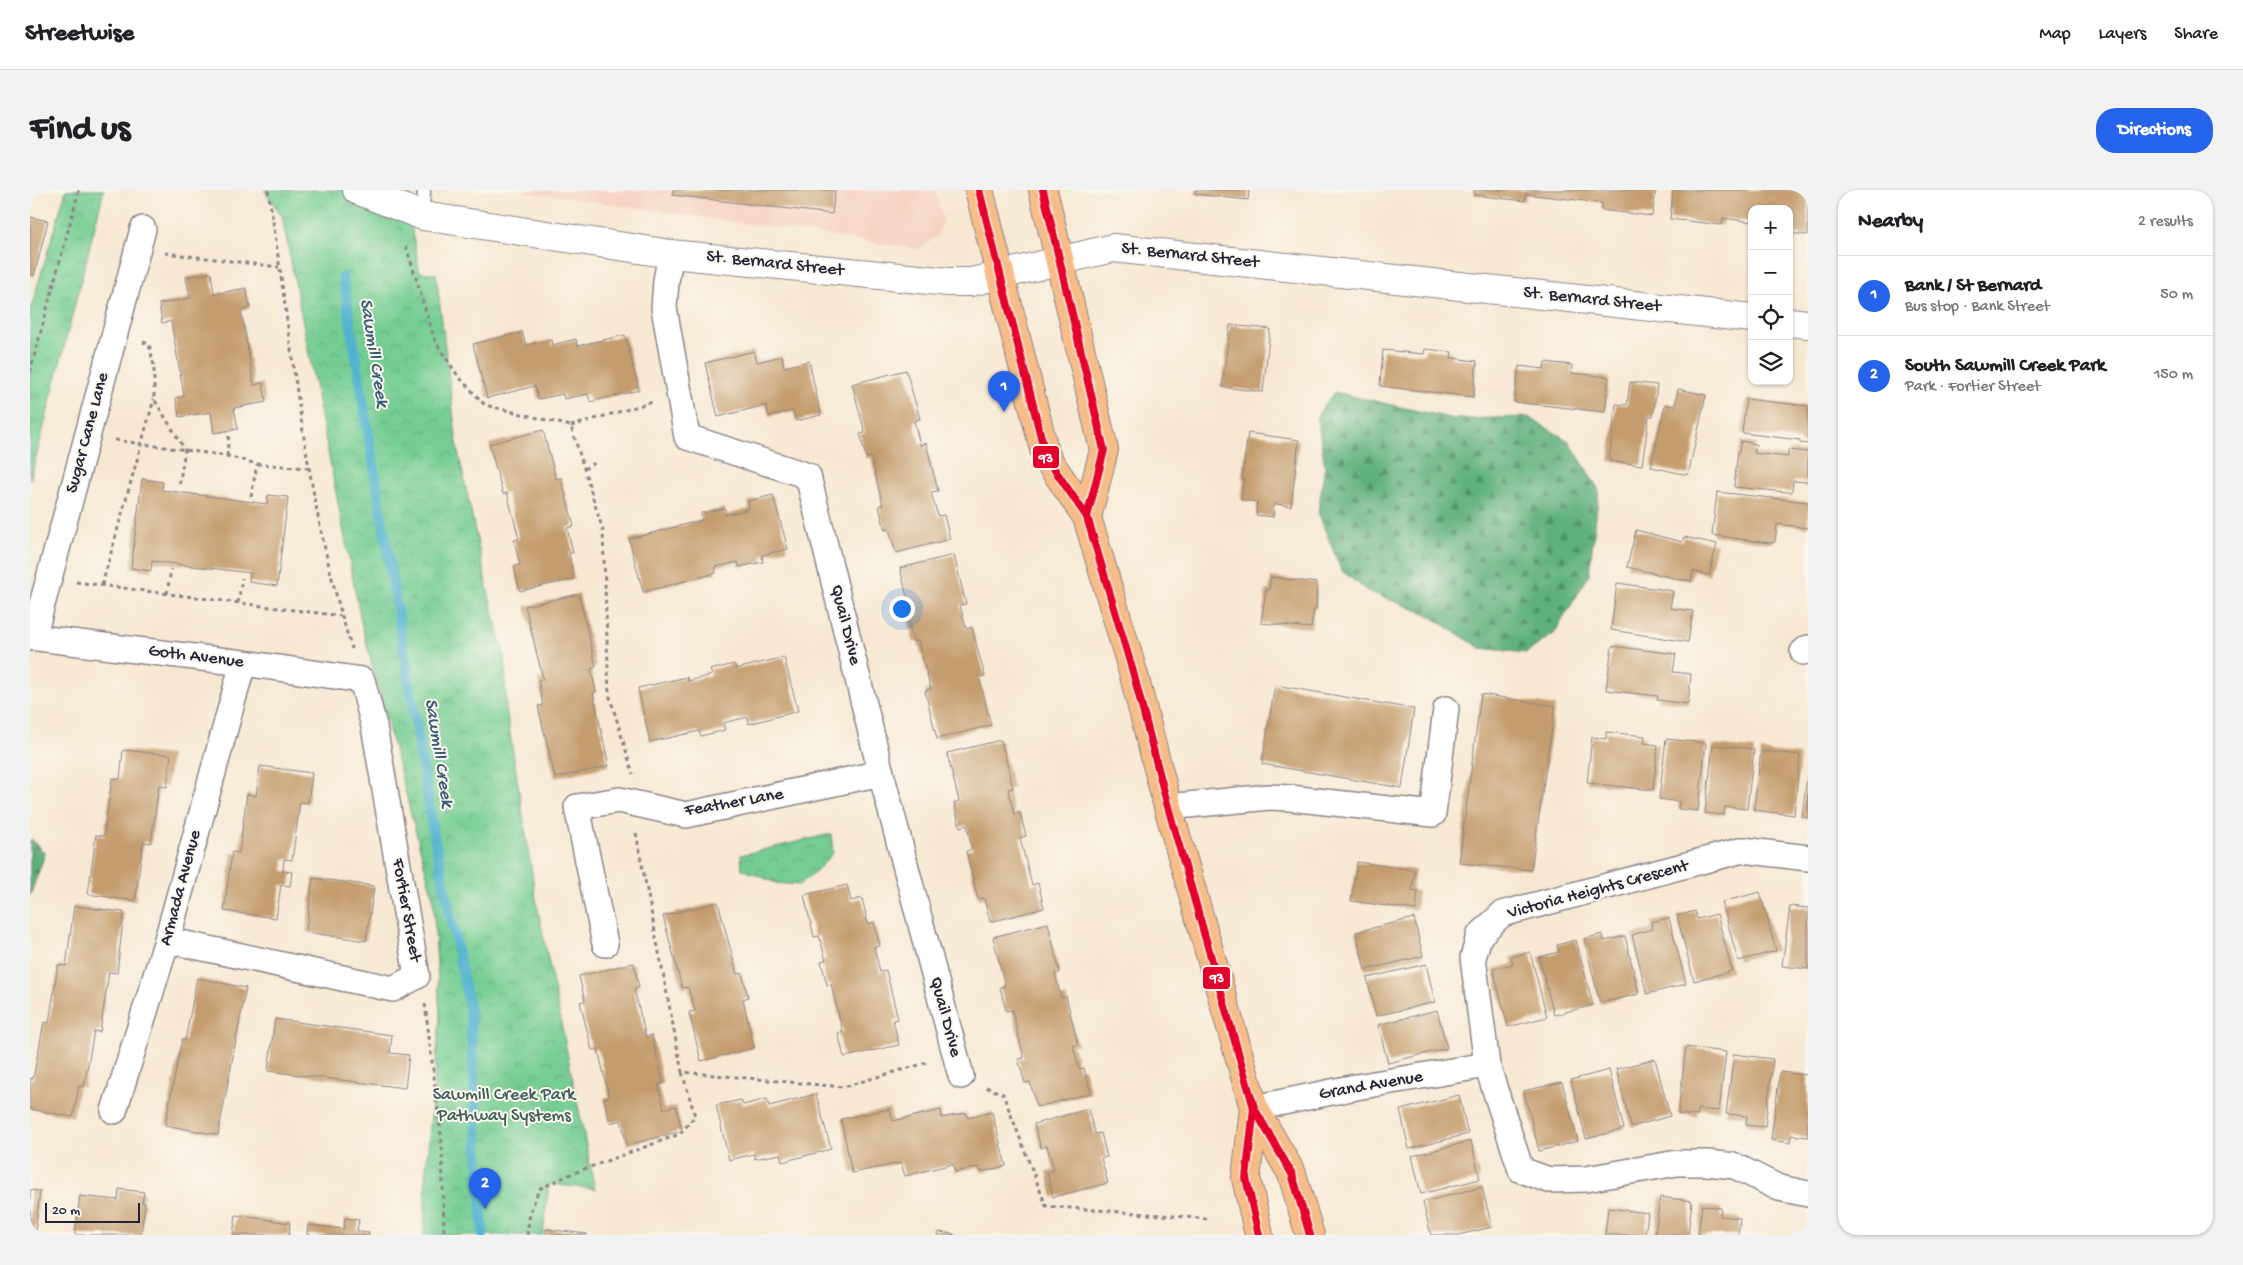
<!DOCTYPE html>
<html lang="en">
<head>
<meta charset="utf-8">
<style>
  :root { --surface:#fff; --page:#f2f2f2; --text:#202124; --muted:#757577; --line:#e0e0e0; --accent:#2563eb }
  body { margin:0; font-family:"Gochi Hand",sans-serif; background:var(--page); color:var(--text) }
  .controls { position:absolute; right:15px; top:15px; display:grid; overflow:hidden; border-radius:10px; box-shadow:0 1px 4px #0004 }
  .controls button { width:45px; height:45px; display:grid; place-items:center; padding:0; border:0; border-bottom:1px solid var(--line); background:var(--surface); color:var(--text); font:25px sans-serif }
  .scale { position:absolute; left:15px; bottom:12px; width:95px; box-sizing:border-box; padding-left:5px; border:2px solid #22223b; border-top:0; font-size:14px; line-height:18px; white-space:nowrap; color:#22223b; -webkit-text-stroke:4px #fbf7ec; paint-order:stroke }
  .you { position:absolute; left:871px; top:418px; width:18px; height:18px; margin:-12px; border:4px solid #fff; border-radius:50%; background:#1a73e8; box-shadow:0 0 0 8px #1a73e833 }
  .badge { display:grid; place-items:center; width:32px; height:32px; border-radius:50%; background:var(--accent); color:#fff; font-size:16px; font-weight:700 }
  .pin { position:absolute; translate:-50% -41px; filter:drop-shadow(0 1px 2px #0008) }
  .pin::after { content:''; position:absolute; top:26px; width:18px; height:15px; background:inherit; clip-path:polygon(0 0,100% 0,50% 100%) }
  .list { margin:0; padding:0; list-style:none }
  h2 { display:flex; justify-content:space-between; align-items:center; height:65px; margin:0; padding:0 20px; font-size:21px }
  h2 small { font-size:16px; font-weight:400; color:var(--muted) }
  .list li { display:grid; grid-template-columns:32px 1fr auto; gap:15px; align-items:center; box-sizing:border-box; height:80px; padding:0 20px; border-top:1px solid var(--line) }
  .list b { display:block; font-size:19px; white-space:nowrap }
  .list p { margin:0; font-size:16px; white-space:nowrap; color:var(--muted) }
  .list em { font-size:16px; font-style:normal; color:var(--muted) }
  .icon { flex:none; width:28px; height:28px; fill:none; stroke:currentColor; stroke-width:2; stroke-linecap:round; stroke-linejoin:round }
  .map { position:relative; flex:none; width:1778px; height:1045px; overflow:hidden; border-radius:20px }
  header { display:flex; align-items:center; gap:30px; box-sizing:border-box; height:70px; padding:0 25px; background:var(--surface); border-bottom:1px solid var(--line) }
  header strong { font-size:24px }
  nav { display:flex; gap:28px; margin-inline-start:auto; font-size:18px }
  .intro { display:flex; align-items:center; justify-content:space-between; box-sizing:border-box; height:120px; padding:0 30px }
  h1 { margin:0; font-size:35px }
  .button { padding:12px 22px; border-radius:20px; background:var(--accent); color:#fff; font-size:18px; font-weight:700 }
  main { display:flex; gap:30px; padding:0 30px }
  aside { flex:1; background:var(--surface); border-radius:20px; box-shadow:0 1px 4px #0004 }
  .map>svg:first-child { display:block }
  .built { fill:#f5d2c2 }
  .grass { fill:url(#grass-tufts); stroke:#4b7867 }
  .forest { fill:url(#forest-firs); stroke:#40695c }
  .park { fill:url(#park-crowns); stroke:#4b7867 }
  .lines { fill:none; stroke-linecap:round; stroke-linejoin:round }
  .stream { stroke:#51b3d0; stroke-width:10 }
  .building { fill:#c49d6e }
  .service-casing { stroke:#8c8587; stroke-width:15 }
  .minor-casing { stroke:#8c8587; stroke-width:28 }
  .tertiary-casing { stroke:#8c8587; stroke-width:30 }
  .primary-casing { stroke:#8c8587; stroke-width:30 }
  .path { stroke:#8c8587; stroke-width:3; stroke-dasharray:4 4; stroke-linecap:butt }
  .service { stroke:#fff; stroke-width:12 }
  .minor { stroke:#fff; stroke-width:25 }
  .tertiary { stroke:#fff; stroke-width:28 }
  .primary { stroke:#f7bd88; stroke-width:28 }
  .bus-1-casing { stroke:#fbf7ec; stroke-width:11 }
  .bus-1 { stroke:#e4002b; stroke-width:8 }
  .labels { text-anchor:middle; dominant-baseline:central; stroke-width:4; stroke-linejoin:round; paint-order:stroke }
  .street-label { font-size:18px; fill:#22223b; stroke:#fbf7ec }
  .park-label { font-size:18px; fill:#3f5e5a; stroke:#fbf7ec }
  .water-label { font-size:19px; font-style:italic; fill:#355c77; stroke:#fbf7ec }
  .line-badge { stroke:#fbf7ec; stroke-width:2 }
  .badge-label { font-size:14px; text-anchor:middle; font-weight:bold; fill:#fff }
</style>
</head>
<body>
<header>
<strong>Streetwise</strong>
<nav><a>Map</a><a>Layers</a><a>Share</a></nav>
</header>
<div class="intro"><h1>Find us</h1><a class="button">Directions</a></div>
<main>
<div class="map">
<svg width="1778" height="1045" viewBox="0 0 1778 1045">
  <defs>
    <pattern id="grass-tufts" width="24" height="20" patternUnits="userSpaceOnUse" patternTransform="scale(1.25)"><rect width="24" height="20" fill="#74cd93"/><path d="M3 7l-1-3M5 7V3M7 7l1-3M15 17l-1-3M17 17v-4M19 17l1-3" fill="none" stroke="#64b080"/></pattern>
    <pattern id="forest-firs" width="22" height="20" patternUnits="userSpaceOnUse" patternTransform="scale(1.25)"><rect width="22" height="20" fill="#5fb07d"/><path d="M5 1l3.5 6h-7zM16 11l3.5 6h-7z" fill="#4e8f68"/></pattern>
    <pattern id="park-crowns" width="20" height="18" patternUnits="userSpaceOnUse" patternTransform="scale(1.25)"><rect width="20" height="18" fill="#74cd93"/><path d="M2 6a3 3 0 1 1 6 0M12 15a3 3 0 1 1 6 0" fill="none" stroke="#64b080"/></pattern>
  </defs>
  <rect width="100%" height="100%" fill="#fbf7ec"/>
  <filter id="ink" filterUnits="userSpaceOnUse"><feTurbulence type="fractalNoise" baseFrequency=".02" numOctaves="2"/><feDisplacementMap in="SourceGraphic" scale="10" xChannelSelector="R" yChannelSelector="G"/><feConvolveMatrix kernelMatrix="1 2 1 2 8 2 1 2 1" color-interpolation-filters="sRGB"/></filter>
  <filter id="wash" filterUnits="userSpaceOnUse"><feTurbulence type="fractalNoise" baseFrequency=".0096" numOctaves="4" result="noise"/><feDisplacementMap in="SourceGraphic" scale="20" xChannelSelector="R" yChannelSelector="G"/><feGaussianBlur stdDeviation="1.12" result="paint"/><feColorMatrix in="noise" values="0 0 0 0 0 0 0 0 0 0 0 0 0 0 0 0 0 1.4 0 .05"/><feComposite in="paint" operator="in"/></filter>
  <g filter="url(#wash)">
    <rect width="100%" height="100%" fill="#f7e8d3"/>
    <path class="built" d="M484,0H905L913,31L908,45L889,59Z"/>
    <path class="grass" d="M36,0H74L0,291V121Z"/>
    <g class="forest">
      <path d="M1304,202L1424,229L1498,227L1539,251L1569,300L1559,385L1524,444L1496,463L1450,458L1397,424L1337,401L1311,380L1288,322L1295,276L1287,226Z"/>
      <path d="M0,650H3L15,664L0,706Z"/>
    </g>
    <g class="park">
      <path d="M234,0H374L390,82L406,84L428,261L459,406L475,468L476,518L507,715L565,999L519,994L513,1045H394L396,979L410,828L403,708L332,436L252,26Z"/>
      <path d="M801,644L803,663L788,679L769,695L746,693L712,679L711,665Z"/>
    </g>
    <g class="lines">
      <path class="stream" d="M313,87L403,641L440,821L453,1045"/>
    </g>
    <g id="blocks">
      <g class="building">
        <path d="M643,0H805L802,24L642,5Z"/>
        <path d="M1165,0H1219L1218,10L1165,4Z"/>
        <path d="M1444,0H1626L1622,26L1571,20L1572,13L1496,4L1495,11L1444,5Z"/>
        <path d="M1643,0H1778V45L1759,43V19H1722V32L1693,28L1692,35L1640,29Z"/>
        <path d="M0,27L18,31L4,86L0,85Z"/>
        <path d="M181,83L184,104L216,98L220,118L211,120L224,195L233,193L236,212L204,218L208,239L184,243L181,222L149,227L146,208L154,206L141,131L132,133L129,114L160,108L156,87Z"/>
        <path d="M1200,135L1240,139L1233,202L1192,197Z"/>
        <path d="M492,142L496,155L521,150L522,155L546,149L547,156L595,145L609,200L560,212L558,204L534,209L533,204L508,209L505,196L457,208L443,154Z"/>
        <path d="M1395,159L1422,162L1421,168L1447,171L1443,207L1350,196L1353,160L1394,164Z"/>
        <path d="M724,161L727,172L752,166L754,177L779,171L791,225L766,231L763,221L739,226L736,215L688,227L675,173Z"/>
        <path d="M1515,172L1542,175L1541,183L1579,187L1575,222L1484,212L1489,176L1514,179Z"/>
        <path d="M876,180L890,229L884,231L890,255L896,253L908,301L901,302L908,326L914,325L920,349L866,363L859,339L855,340L849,316L853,315L847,292L841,267L836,268L830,244L835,243L822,194Z"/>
        <path d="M1600,192L1627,195L1623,226H1619L1612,275L1579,271L1586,214L1597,215Z"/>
        <path d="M1648,199L1676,205L1658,285L1621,277L1635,214L1645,216Z"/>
        <path d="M1716,209L1778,216V254L1770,253V250L1712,243Z"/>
        <path d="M513,240L526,289L531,288L544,336L537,338L543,363H539L544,389L490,401L484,376L490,375L484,350L489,349L477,303L473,304L459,254Z"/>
        <path d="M1218,243L1269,250L1261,316L1245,314L1243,327L1226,325L1227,312L1211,310L1214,288H1212Z"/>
        <path d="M1711,251L1726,254L1724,263L1758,267V260L1778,262V292L1763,291L1762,302H1756L1704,297L1708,261H1709Z"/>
        <path d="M112,289L133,292L132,300L237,314L238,305L258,307L247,396L219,392L220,383L122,371L121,381L101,378Z"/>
        <path d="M1687,302L1778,312V338L1747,334L1745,352L1739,353L1682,345Z"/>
        <path d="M743,305L758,359L732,365L733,372L709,377L708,372L685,377L686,383L613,402L599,349L672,330L671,323L695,318V325L719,319L718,311Z"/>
        <path d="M1606,340L1652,352L1654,347L1687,354L1679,385L1663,381L1661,391L1648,389L1597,377Z"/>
        <path d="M924,365L936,414L930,415L936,439L942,437L948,461L955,486L949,487L961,535L907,549L895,501L901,499L888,451L883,452L878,428L882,427L870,378Z"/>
        <path d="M1241,387L1287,393L1286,419H1284L1281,438L1231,433L1236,400H1239Z"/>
        <path d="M1587,393L1643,401L1640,418L1663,421L1658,452L1581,440Z"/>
        <path d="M549,404L566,477L561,479L566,502L563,503L579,576L525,588L508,516L513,515L508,490L513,489L495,416Z"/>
        <path d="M1582,456L1646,464L1643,482L1661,484L1658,514L1627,510L1628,506L1576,500Z"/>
        <path d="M754,467L768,521L719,534L718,527L693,533L695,540L671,546L669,541L620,552L608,498L657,487L658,491L682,485L680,480L704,474L706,479Z"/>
        <path d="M1245,495L1384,519L1372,598L1232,574Z"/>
        <path d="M1451,504L1525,516L1501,680L1429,673Z"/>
        <path d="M1576,542L1615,546L1614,553L1628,555L1623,600L1557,593L1562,547L1576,549Z"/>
        <path d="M1636,549L1676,553L1668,621L1648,619L1649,612L1629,609Z"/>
        <path d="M971,550L983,598L978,599L984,624L990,623L996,646L990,648L1002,695L1008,693L1014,718L960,732L954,708L948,709L936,661L942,659L937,635L930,637L924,613L929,611L917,563Z"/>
        <path d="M1683,555L1724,559L1717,619L1695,617L1694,625L1675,623Z"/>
        <path d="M93,560L141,565L137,597L129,595L121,653L113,652L105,711L58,704L66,645L74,646L82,588L90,589Z"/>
        <path d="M1731,561L1770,565L1764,625L1724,620Z"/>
        <path d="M230,576L282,583L278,613L270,612L262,670L254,669L253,681L262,682L260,696L251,695L246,728L194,721L202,662L209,663L217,604L226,606Z"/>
        <path d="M1777,586H1778V628L1772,627Z"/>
        <path d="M1327,672L1385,680L1382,700L1388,701L1386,720L1321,711Z"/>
        <path d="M283,688L344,696L336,751L276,742Z"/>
        <path d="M817,695L821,711L832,708L838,734L844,732L850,756L844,757L850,782L856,780L868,829L863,830L869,855L814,867L808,843L813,842L801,794L797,795L791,771L796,770L789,746L784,747L774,705Z"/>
        <path d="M1730,702L1746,761L1708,771L1692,712Z"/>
        <path d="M688,712L707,784L712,783L718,807L713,809L724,858L671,871L659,822L665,821L658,797L652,798L633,726Z"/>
        <path d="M44,716L94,722L87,783L79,782L70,842L64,841L54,897L49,896L43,927L0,919V888L3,889L14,832L19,833L28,775L36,776Z"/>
        <path d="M1760,716L1778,718V779L1752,776Z"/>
        <path d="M1665,721L1667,729L1687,724L1702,781L1664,791L1647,726Z"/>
        <path d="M1384,728L1393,766L1335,780L1326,742Z"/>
        <path d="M1639,728L1656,794L1617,804L1602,745L1622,739L1621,732Z"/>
        <path d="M1018,733L1030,783H1025L1031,808L1036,806L1048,855H1043L1049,879L1054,878L1061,903L1007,917L1000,892L995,893L988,869L994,868L982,820L976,821L970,797L975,796L963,747Z"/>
        <path d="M1572,744L1574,751L1595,746L1609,804L1570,813L1554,749Z"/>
        <path d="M1546,750L1563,815L1524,825L1509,767L1529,762L1527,755Z"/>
        <path d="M1500,762L1517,827L1478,837L1463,779L1483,774L1481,767Z"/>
        <path d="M604,773L609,798L604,799L616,847L622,845L633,894L628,895L634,919L646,916L652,941L597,955L591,930L580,933L574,908L579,907L568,859L562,860L550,812L555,811L549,786Z"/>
        <path d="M1396,774L1405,812L1346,826L1337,788Z"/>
        <path d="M167,788L216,798L188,945L135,935L152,849L155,851Z"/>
        <path d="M1407,820L1417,858L1358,873L1348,835Z"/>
        <path d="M245,829L362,845L360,863L379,865L375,898L238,881Z"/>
        <path d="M1656,857L1696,862L1689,921L1668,919L1667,926L1648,924Z"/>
        <path d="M1704,864L1743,869L1735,937L1716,935L1717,926L1696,924Z"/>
        <path d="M1625,869L1640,926L1601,937L1586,879Z"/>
        <path d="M1579,880L1594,939L1556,949L1541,890Z"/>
        <path d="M1750,882L1778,885V947L1761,945L1760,953L1741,950Z"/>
        <path d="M1532,892L1548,951L1509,961L1494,901Z"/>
        <path d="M786,904L801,959L752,972L750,964L725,969L724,964L699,970L686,915L711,910L713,915L737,909L739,916Z"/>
        <path d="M1429,905L1438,944L1379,959L1370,920Z"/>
        <path d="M860,919L863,931L911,920L912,928L936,923L938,928L962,922L976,976L951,982L949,977L925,982L923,974L875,986L871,973L822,983L811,929Z"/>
        <path d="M1058,919L1065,944L1071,943L1077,967L1071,968L1078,993L1023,1007L1017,982L1024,980L1017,956L1011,958L1004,934Z"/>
        <path d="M1441,951L1450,989L1391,1004L1382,966Z"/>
        <path d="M1452,997L1462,1037L1428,1045H1401L1393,1012Z"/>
        <path d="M89,999L114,1002L112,1013H115L111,1045H45L50,1006L88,1010Z"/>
        <path d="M0,1000L10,1001L5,1043H0Z"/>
        <path d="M1630,1007L1662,1011L1658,1045H1625Z"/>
        <path d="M1672,1015L1691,1018L1690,1026L1710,1028L1708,1045H1668Z"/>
        <path d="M1578,1018L1618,1023L1615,1045H1575Z"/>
        <path d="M206,1025L260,1033L259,1045H203Z"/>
        <path d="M315,1028L329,1030L327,1041L339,1042V1045H277L278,1035L314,1039Z"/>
        <path d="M516,1039L557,1044V1045H516Z"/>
        <path d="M909,1042L924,1044V1045H908Z"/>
      </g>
    </g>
  </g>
  <g filter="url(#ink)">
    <use href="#blocks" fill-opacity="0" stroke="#8c8587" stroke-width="1"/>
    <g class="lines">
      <g class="service-casing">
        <path id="service" d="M393,26L394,0"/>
      </g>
      <g class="minor-casing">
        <g id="minor">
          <path d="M641,64L636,91L634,118L657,247L778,286L851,583L931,886"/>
          <path d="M0,447L213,473L332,490L344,536L387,786L363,799L137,750"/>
          <path d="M3,448L113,39"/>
          <path d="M1773,462L1778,458"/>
          <path d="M1138,617L1239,607L1260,608L1403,624L1416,519"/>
          <path d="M1778,668L1713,660L1472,724L1449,746L1443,768L1457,875L1491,980L1519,990L1556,989L1647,973H1677L1705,976L1749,998L1778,1004"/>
          <path d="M575,754L547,617L589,610L656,625L851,583"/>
          <path d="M1224,918L1326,897L1457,875"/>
          <path d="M84,921L137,750L213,473"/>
        </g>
      </g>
      <g class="tertiary-casing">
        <g id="tertiary">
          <path d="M327,0L393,26L641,64L919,92H941L1083,58L1722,128"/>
          <path d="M1759,132L1778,134"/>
        </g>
      </g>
      <g class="primary-casing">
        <g id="primary">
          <path d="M949,0L1016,267L1057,327L1103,482L1138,617L1224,918L1262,984L1280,1045"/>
          <path d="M1013,0L1074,260L1057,327"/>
          <path d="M1224,918L1216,988L1229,1045"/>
        </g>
      </g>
      <g class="path">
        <path d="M238,0C263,153 274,310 322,459"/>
        <path d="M376,56L405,151L428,186L455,215L541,236L573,341L579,504L603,584"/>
        <path d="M135,63L249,77"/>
        <path d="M113,152L119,154L124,176V209L155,260L149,296"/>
        <path d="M0,182L49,0"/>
        <path d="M541,236L622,212"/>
        <path d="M85,250L197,266L227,274L278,278"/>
        <path d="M197,266L199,243"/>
        <path d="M554,279L565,273"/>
        <path d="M221,307L227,274"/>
        <path d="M46,392L311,426"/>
        <path d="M72,395L124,209"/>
        <path d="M137,404L141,379"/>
        <path d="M208,413L212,388"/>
        <path d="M606,643L652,882L813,897L899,872"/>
        <path d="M395,814L412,953L414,1045"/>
        <path d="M956,897L973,904L1016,1016L1181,1029"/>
        <path d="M497,1045L500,1023L509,999L541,984L650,944L665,926L652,882"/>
      </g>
      <use href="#service" class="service"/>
      <use href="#minor" class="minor"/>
      <use href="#tertiary" class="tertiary"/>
      <use href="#primary" class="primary"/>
      <g class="bus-1-casing">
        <g id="bus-1">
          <path d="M949,0L1016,267L1057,327L1103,482L1138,617L1224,918L1262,984L1280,1045"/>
          <path d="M1013,0L1074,260L1057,327L1065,354"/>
          <path d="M1222,910L1224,918L1216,988L1229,1045"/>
        </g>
      </g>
      <use href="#bus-1" class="bus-1"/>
    </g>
  </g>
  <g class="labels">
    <g class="street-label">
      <text transform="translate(1160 66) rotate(6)">St. Bernard Street</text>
      <text transform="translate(745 74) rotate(6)">St. Bernard Street</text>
      <text transform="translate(1562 110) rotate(6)">St. Bernard Street</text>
      <text transform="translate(58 243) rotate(-75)">Sugar Cane Lane</text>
      <text transform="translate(815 435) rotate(76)">Quail Drive</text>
      <text transform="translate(166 467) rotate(7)">Goth Avenue</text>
      <text transform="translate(704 613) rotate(-10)">Feather Lane</text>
      <text transform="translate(151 698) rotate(-75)">Armada Avenue</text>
      <text transform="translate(1568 700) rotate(-15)">Victoria Heights Crescent</text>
      <text transform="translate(376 720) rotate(80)">Fortier Street</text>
      <text transform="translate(915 827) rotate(75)">Quail Drive</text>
      <text transform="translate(1341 896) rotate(-10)">Grand Avenue</text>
    </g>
    <g class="park-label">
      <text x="474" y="905">Sawmill Creek Park<tspan x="474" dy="21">Pathway Systems</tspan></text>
    </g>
    <g class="water-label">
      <text transform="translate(343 163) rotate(81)">Sawmill Creek</text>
      <text transform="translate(408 563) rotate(81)">Sawmill Creek</text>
    </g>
  </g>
  <g class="line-badge">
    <rect x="1002" y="255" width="28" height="24" rx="5" fill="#e4002b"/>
    <rect x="1172" y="776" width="29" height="24" rx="5" fill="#e4002b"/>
  </g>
  <g class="badge-label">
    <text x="1016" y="272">93</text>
    <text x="1187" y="792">93</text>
  </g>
</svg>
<div class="controls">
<button>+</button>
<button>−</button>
<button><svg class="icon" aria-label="locate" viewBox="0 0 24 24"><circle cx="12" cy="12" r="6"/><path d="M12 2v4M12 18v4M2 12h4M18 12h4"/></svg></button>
<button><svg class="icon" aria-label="layers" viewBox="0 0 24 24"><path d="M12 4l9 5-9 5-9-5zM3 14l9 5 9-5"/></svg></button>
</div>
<div class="scale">20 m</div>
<div class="you"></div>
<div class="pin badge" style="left:974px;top:222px">1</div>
<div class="pin badge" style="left:455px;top:1019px">2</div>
</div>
<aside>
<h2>Nearby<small>2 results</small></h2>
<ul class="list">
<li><span class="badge">1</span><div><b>Bank / St Bernard</b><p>Bus stop · Bank Street</p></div><em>50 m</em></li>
<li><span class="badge">2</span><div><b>South Sawmill Creek Park</b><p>Park · Fortier Street</p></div><em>150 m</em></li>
</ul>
</aside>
</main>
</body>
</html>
